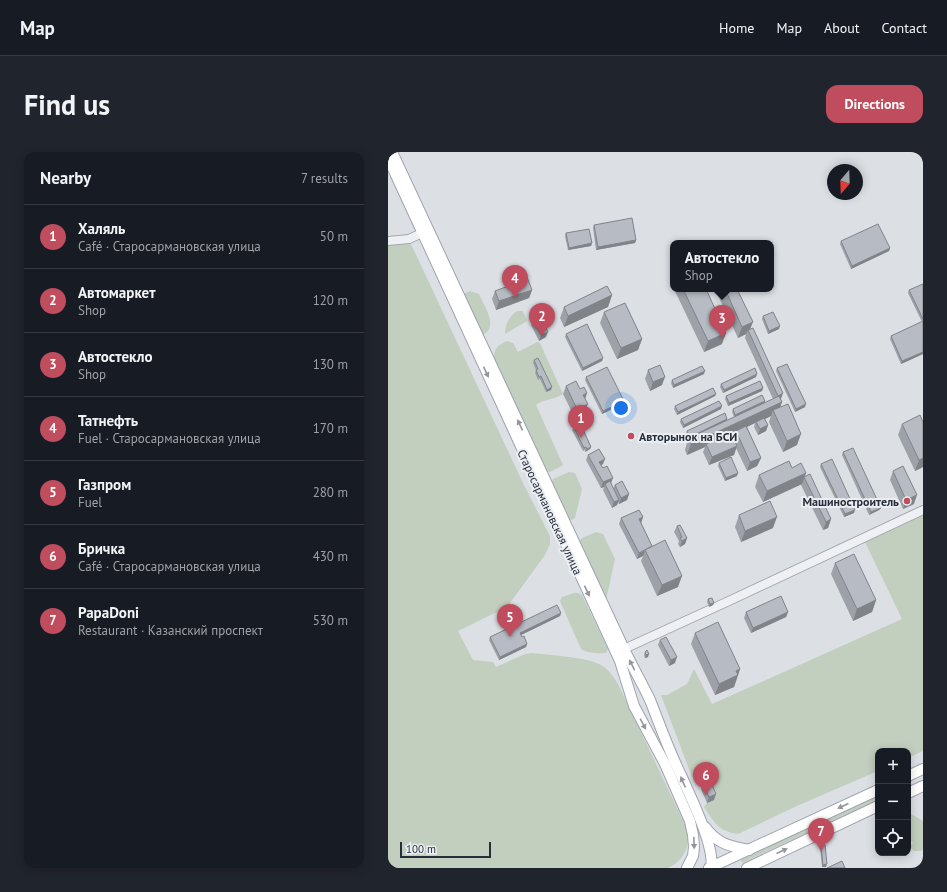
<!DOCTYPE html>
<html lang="en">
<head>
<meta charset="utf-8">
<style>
  :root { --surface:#171b24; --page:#20242c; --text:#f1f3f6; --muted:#9ea1a6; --line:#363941; --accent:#bf4d5e }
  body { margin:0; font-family:"PT Sans",sans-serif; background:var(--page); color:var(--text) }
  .controls { position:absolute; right:12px; bottom:12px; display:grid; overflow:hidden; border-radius:8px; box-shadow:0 2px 10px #0003 }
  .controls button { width:36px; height:36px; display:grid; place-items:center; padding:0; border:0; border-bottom:1px solid var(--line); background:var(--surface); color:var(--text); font:20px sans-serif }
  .compass { position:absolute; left:439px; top:12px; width:36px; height:36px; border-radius:50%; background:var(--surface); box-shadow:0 2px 10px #0003; rotate:199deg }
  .scale { position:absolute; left:12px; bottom:10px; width:91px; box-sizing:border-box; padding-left:4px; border:2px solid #282e39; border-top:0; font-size:11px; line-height:14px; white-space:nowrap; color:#282e39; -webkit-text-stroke:3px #ebeff3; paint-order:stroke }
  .you { position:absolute; left:233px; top:256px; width:14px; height:14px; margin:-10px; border:3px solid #fff; border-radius:50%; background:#1a73e8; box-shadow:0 0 0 6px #1a73e833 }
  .badge { display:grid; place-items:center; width:26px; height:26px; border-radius:50%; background:var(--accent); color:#fff; font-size:13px; font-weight:700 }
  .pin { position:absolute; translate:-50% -33px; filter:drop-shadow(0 1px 2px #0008) }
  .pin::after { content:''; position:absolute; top:21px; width:14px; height:12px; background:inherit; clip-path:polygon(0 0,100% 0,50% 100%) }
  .popup { position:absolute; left:282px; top:88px; width:104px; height:52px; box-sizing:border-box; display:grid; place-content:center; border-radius:8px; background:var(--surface); filter:drop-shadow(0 1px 3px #0005); font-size:13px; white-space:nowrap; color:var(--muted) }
  .popup b { font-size:15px; color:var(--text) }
  .popup::after { content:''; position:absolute; left:50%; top:100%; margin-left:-8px; border:8px solid transparent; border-top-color:var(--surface) }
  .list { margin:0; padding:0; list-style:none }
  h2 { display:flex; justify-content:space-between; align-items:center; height:52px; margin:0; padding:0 16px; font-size:17px }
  h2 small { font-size:13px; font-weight:400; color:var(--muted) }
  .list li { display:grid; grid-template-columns:26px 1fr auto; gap:12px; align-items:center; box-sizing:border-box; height:64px; padding:0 16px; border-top:1px solid var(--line) }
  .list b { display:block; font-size:15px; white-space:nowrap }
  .list p { margin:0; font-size:13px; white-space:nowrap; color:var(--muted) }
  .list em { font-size:13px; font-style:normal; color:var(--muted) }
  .icon { flex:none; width:22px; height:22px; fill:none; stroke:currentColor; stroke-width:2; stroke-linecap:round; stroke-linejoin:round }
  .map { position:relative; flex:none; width:535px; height:716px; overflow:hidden; border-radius:12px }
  header { display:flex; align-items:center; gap:24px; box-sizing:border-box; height:56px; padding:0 20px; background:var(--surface); border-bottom:1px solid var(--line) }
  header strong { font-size:19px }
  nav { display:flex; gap:22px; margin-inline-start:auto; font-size:14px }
  .intro { display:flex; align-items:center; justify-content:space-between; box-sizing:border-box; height:96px; padding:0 24px }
  h1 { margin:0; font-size:28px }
  .button { padding:10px 18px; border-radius:12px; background:var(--accent); color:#fff; font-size:14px; font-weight:700 }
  main { display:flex; gap:24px; padding:0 24px }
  aside { flex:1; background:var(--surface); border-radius:12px; box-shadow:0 2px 10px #0003 }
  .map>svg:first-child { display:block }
  .green { fill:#c2cebe }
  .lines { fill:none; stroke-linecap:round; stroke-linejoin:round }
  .minor-casing { stroke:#a2a7ae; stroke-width:10 }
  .major-casing { stroke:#9da4af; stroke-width:12 }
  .minor { stroke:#eff0f4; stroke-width:8 }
  .major { stroke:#fff; stroke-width:10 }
  .wall { fill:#9da2a9 }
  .shaded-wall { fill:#808489 }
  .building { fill:#b7bcc4; stroke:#808489 }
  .oneway { fill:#94969c }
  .poi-dot { fill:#bf4d5e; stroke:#ebeff3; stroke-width:1.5 }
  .labels { text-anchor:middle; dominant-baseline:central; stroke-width:4; stroke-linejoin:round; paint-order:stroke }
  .poi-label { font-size:12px; font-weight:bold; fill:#282e39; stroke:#ebeff3; text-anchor:start }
  .street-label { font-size:12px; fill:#282e39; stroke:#ebeff3 }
</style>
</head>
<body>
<header>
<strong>Map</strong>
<nav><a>Home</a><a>Map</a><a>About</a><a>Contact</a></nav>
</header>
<div class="intro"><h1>Find us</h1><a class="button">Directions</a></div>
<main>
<aside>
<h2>Nearby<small>7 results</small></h2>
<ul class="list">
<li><span class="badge">1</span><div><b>Халяль</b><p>Café · Старосармановская улица</p></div><em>50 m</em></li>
<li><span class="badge">2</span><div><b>Автомаркет</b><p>Shop</p></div><em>120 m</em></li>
<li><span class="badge">3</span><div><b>Автостекло</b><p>Shop</p></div><em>130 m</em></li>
<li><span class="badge">4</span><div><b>Татнефть</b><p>Fuel · Старосармановская улица</p></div><em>170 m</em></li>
<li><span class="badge">5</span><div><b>Газпром</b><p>Fuel</p></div><em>280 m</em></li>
<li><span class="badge">6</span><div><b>Бричка</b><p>Café · Старосармановская улица</p></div><em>430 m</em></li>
<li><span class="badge">7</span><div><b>PapaDoni</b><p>Restaurant · Казанский проспект</p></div><em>530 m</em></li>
</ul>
</aside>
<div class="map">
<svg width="535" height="716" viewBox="0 0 535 716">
  <rect width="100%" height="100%" fill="#dce0e5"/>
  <g class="green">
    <path d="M23,92L135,331L162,384V392L157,403L119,455L70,479L85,508L105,510L108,515L137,502L144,501C161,503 196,505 211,512C220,516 225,524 230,532L300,679C301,697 296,708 280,716H0V93Z"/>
    <path d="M82,139L91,142C96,154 112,176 94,183L73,143Z"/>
    <path d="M129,159H135L139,169L117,182C117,172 121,165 129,159Z"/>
    <path d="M119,189L125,191L130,200L149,190L152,191L175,242C166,248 156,247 148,253L175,313L174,314L162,320L158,319L106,207C106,196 110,193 119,189Z"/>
    <path d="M181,320L187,321L194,337L187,366L181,369L162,333L165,327Z"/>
    <path d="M535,363V599L520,606V599H490V619L411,653L350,682C330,679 327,671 316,655L319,651L326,648L320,634L311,623L304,625L273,543H279L299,532L306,517L324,552L514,467L477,390Z"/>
    <path d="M208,380L215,382L227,407L218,448L191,392V389L194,386Z"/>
    <path d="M186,441H190L194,443L220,497L218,501C211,502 199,501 193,497L172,449L174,445Z"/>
    <path d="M490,644V648L354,711L353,708Z"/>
    <path d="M520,660L535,669V697L533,699H526L521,694L525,691L520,685Z"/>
  </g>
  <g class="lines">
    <g class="minor-casing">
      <g id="minor">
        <path d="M0,89L21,87L34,81"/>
        <path d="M236,497L343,448L535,358"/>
      </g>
    </g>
    <g class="major-casing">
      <g id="major">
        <path d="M4,0L236,497C244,514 254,531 262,548C270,568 277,588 286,608C296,631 328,693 323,716"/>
        <path d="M1,8L232,509L246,554L277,612L302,669L305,683L306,695L305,704L299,716"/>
        <path d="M520,624L535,617"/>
        <path d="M520,641L535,634"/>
        <path d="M317,675C329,692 342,694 361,698"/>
        <path d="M321,716L490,638"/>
        <path d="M359,716L490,654"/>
      </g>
    </g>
    <use href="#minor" class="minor"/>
    <use href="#major" class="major"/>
  </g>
  <g class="wall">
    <path d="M206,73L248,88L247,91L208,98L205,76Z"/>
    <path d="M178,81L204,91L203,94L180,98L177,84Z"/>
    <path d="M453,89L502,96L501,99L463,117L452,92Z"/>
    <path d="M129,123L144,138L141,146L108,158L104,147L107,139L126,132Z"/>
    <path d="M535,132V202L513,212L502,187L503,184L534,170L520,141L521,138Z"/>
    <path d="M286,137H318L334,192L316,200Z"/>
    <path d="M327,137H349L362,177L394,250L392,255L409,293L395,300L381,270L383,264L377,267L380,273L378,279L370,283L366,275L367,271L359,275L373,306L369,314L359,319L348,296L346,303L321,313L315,300L317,295L299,303L297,298L300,287L298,282L299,279L339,267V269L346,265L344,260L345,257L377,249L376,251L385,247L357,186L358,182L350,186Z"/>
    <path d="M224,143L220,155L176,175L172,166L176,155Z"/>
    <path d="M216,160L254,187L250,198L229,207L212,171Z"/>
    <path d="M375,164L391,177L380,182L374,167Z"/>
    <path d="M146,167L158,185L151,189L143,173Z"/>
    <path d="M178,182L215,206L214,209L194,219L177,185Z"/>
    <path d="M146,208L163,238L158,240L152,227L150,228L147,221L148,218L145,211Z"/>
    <path d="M389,216L417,255L407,260L388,219Z"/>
    <path d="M260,218L274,233L262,239L257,227Z"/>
    <path d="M316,222L285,236L283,231L284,228Z"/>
    <path d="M198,225L236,249L235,252L214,262L197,228Z"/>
    <path d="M368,225L335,241L332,235L333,232Z"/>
    <path d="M178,234L192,237L199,241L197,247L201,270L193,273L203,295L202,297L197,300V298L195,299L184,278L186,275L190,272L175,242Z"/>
    <path d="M375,236L374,239L340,254L337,247L338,244Z"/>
    <path d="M328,242L327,244L289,263L286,257L287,254Z"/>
    <path d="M333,257L295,276L292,270L293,267Z"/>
    <path d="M514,272L535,315L527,319L510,283Z"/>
    <path d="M455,300L493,356L491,358L481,363L454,303Z"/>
    <path d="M200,303L215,312L213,313L225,337L227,333L241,342L239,348L231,352L230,350L229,353L224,356L215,338L216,335L213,336L198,308Z"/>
    <path d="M331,311L349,324L337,329L330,314Z"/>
    <path d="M433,312L466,361L456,365L432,315Z"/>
    <path d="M404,316L418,321L414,332L375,350L367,335L371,323Z"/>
    <path d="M505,319L526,352L515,357L502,328Z"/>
    <path d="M416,325L443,367L440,376L435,378L413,333Z"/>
    <path d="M351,363L385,376L353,390L347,375Z"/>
    <path d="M255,365L253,371L264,394L290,435L269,444L253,409L255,404L249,407L231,372L233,366Z"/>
    <path d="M289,374L299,386L297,392L292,395L290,392L291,389L286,380Z"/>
    <path d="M447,411L488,448L484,460L465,469L443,422Z"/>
    <path d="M320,447L326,451L325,453L321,455L319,450Z"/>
    <path d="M358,460H400L398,465L363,481L356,466Z"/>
    <path d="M173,461L172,464L133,483L134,485L139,492L138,495L111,508L101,488L102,485Z"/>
    <path d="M307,481L352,517L346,535L327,543L303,492Z"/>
    <path d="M272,488L287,511L281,514L270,493Z"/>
    <path d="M257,500L260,505L257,506L256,503Z"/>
    <path d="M315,632L326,648L319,651L313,637Z"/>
    <path d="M433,694L438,715H434L432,696Z"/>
  </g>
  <g class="shaded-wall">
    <path d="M248,88L247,91L208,98L210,95Z"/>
    <path d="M204,91L203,94L180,98L181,96Z"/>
    <path d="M502,96L501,99L463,117L464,114Z"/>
    <path d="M144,138L141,146L108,158L111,149Z"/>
    <path d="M224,143L220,155L176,175L180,164Z"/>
    <path d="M365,170L361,180L360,178L358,182L350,186L354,175Z"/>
    <path d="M392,174L391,177L380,182L381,179Z"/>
    <path d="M160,180L158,185L151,189L153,183Z"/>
    <path d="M338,181L334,192L316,200L320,189Z"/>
    <path d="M254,187L250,198L229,207L233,196Z"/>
    <path d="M535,200V202L513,212L514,209Z"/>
    <path d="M215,206L214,209L194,219L195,216Z"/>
    <path d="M317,219L316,222L285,236L286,233Z"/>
    <path d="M369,222L368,225L335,241L336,238Z"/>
    <path d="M277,225L274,233L262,239L265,230Z"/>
    <path d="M164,235L163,238L158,240L159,238Z"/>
    <path d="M375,236L374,239L340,254L341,251Z"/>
    <path d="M199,241L196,250L195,243Z"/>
    <path d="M395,241L392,250L387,252L390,244Z"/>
    <path d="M328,242L327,244L289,263L290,260Z"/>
    <path d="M236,249L235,252L214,262L215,259Z"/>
    <path d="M377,249L376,252L346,266L347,263Z"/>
    <path d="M394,250L390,261L385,258L383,264L369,271L368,270L367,271L348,280V279L347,281L319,294L318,292L317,295L299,303L303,292Z"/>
    <path d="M200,252L196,260H188L189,257Z"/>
    <path d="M418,252L417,255L407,260L408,257Z"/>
    <path d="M334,254L333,257L295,276L296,273Z"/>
    <path d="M203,264L201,270L191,274L193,268Z"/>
    <path d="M339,267L338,270L301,288L302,285Z"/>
    <path d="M380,273L378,279L370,283L372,277Z"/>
    <path d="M413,282L409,293L395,300L399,289Z"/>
    <path d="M349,294L346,303L321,313L324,305Z"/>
    <path d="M203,295L202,297L197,300L199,297Z"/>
    <path d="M373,306L369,314L359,319L362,310Z"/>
    <path d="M535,306V315L527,319L531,308Z"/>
    <path d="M217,307L215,312L209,315L211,310Z"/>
    <path d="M350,321L349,324L337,329L338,326Z"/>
    <path d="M418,321L414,332L375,350L379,339Z"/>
    <path d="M225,326L223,331L217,332L216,335L213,336L215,330Z"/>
    <path d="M241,342L239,348L231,352L233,346Z"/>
    <path d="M529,343L526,352L515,357L518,348Z"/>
    <path d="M231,348L229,353L224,356L226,350Z"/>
    <path d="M493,356L491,358L481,363L483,360Z"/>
    <path d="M467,358L466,361L456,365L457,362Z"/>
    <path d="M255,365L253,371L251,367Z"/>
    <path d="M389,365L385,376L353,390L357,379Z"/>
    <path d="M443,367L440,376L435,378L438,370Z"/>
    <path d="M299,386L297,392L292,395L294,389Z"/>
    <path d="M257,399L255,404L249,407L251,401Z"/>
    <path d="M294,424L290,435L269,444L274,433Z"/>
    <path d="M488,448L484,460L465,469L469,457Z"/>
    <path d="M326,451L325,453L321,455L322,452Z"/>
    <path d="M400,460L398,465L363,481L365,476Z"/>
    <path d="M173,461L172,464L131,484L132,481Z"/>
    <path d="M139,492L138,495L111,508L112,505Z"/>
    <path d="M261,502L260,505L257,506L258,503Z"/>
    <path d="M289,505L287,511L281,514L283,508Z"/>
    <path d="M352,517L346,535L327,543L331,532L348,519Z"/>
    <path d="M328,642L326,648L319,651L321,645Z"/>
    <path d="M439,712L438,715H434L435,713Z"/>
  </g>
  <g class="building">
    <path d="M244,66L248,88L210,95L206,73Z"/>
    <path d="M490,72L502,96L464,114L453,89Z"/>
    <path d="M201,77L204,91L181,96L178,81Z"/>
    <path d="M137,120L144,138L111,149L107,139L131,130L129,123Z"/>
    <path d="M535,132V167L521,138Z"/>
    <path d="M219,134L224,143L180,164L176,155Z"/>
    <path d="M295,137H318L338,181L320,189Z"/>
    <path d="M337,137H349L365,170L354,175Z"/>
    <path d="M237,151L254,187L233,196L216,160Z"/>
    <path d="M385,160L392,174L381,179L375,164Z"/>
    <path d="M152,164L160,180L153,183L146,167Z"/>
    <path d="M535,169V200L514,209L503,184Z"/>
    <path d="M199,172L215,206L195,216L178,182Z"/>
    <path d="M365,176L395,241L390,244L360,178Z"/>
    <path d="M150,206L164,235L159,238L153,224L151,225L148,218L150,217L146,208Z"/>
    <path d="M399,212L418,252L408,257L389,216Z"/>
    <path d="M272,213L277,225L265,230L260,218Z"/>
    <path d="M314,214L317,219L286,233L284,228Z"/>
    <path d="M219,215L236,249L215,259L198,225Z"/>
    <path d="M367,216L369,222L336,238L333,232Z"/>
    <path d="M188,229L192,237L196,235L199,241L195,243L200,252L189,257L178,234Z"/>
    <path d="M372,229L375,236L341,251L338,244Z"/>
    <path d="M325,236L328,242L290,260L287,254Z"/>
    <path d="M374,243L377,249L347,263L345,257Z"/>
    <path d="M391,244L394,250L303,292L301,286Z"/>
    <path d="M331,249L334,254L296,273L293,267Z"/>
    <path d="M400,252L413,282L399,289L385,258Z"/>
    <path d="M198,255L203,264L193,268L188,260Z"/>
    <path d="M337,261L339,267L302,285L299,279Z"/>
    <path d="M532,263L535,270V306L531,308L514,272Z"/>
    <path d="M376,266L380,273L372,277L368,270Z"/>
    <path d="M192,271L203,295L199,297L198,295L196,296L186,275Z"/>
    <path d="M358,274L373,306L362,310L348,279Z"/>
    <path d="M343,281L349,294L324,305L318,292Z"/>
    <path d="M465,296L493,356L483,360L455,300Z"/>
    <path d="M211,297L217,307L211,310L215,316L219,314L225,326L215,330L200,303Z"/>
    <path d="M343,305L350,321L338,326L331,311Z"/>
    <path d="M444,307L467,358L457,362L433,312Z"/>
    <path d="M401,309L404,316L413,311L418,321L379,339L371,323Z"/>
    <path d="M515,314L529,343L518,348L505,319Z"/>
    <path d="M422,322L443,367L438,370L416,325Z"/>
    <path d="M222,329L231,348L226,350L217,332Z"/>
    <path d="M234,329L241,342L233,346L227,333Z"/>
    <path d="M382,349L389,365L357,379L351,363Z"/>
    <path d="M251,358L255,365L251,367L264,394L251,401L233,366Z"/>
    <path d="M292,373L299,386L294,389L292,386L294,385L289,374Z"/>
    <path d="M277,388L294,424L274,433L257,398Z"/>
    <path d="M466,402L488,448L469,457L447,411Z"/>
    <path d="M393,444L400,460L365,476L358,460Z"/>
    <path d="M324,446L326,451L322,452L320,447Z"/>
    <path d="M169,453L173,461L132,481L134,485L136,484L139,492L112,505L102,485Z"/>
    <path d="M330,470L352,517L348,519L350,523L331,532L307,481Z"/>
    <path d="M278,485L289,505L283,508L272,488Z"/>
    <path d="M259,498L261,502L258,503L257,500Z"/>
    <path d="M322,628L328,642L321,645L315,632Z"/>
    <path d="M437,693L439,712L435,713L433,694Z"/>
    <path d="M454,709L457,716H439Z"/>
  </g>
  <defs><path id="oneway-solid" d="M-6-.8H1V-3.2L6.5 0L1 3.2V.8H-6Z"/></defs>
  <g class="oneway">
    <use href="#oneway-solid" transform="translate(98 220) rotate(65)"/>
    <use href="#oneway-solid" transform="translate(132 273) rotate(-115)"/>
    <use href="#oneway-solid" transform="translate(199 439) rotate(65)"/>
    <use href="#oneway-solid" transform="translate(244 513) rotate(-117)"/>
    <use href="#oneway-solid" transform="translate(255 572) rotate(62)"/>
    <use href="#oneway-solid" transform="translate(295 630) rotate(-114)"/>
    <use href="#oneway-solid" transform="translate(455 654) rotate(155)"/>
    <use href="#oneway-solid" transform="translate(306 691) rotate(88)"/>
    <use href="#oneway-solid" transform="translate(394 699) rotate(-25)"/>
  </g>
  <g class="poi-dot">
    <circle cx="243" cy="284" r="4"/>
    <circle cx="519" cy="349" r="4"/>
  </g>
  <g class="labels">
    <g class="poi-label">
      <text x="251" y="284">Авторынок на БСИ</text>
      <text x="511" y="349" text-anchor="end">Машиностроитель</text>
    </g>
    <g class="street-label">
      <text transform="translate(162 360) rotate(65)">Старосармановская улица</text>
    </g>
  </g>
</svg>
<div class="controls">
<button>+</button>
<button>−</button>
<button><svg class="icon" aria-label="locate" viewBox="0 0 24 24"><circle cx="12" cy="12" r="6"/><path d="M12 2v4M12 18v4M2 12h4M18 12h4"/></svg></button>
</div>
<svg class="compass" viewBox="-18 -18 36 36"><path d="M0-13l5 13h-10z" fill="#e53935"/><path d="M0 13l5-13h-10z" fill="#9ea1a6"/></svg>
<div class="scale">100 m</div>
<div class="you"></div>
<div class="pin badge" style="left:193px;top:286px">1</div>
<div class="pin badge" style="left:154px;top:184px">2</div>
<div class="pin badge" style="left:334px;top:186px">3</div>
<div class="popup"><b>Автостекло</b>Shop</div>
<div class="pin badge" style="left:127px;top:146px">4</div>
<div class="pin badge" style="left:122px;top:485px">5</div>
<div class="pin badge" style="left:318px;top:643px">6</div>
<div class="pin badge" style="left:433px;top:699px">7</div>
</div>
</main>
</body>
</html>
